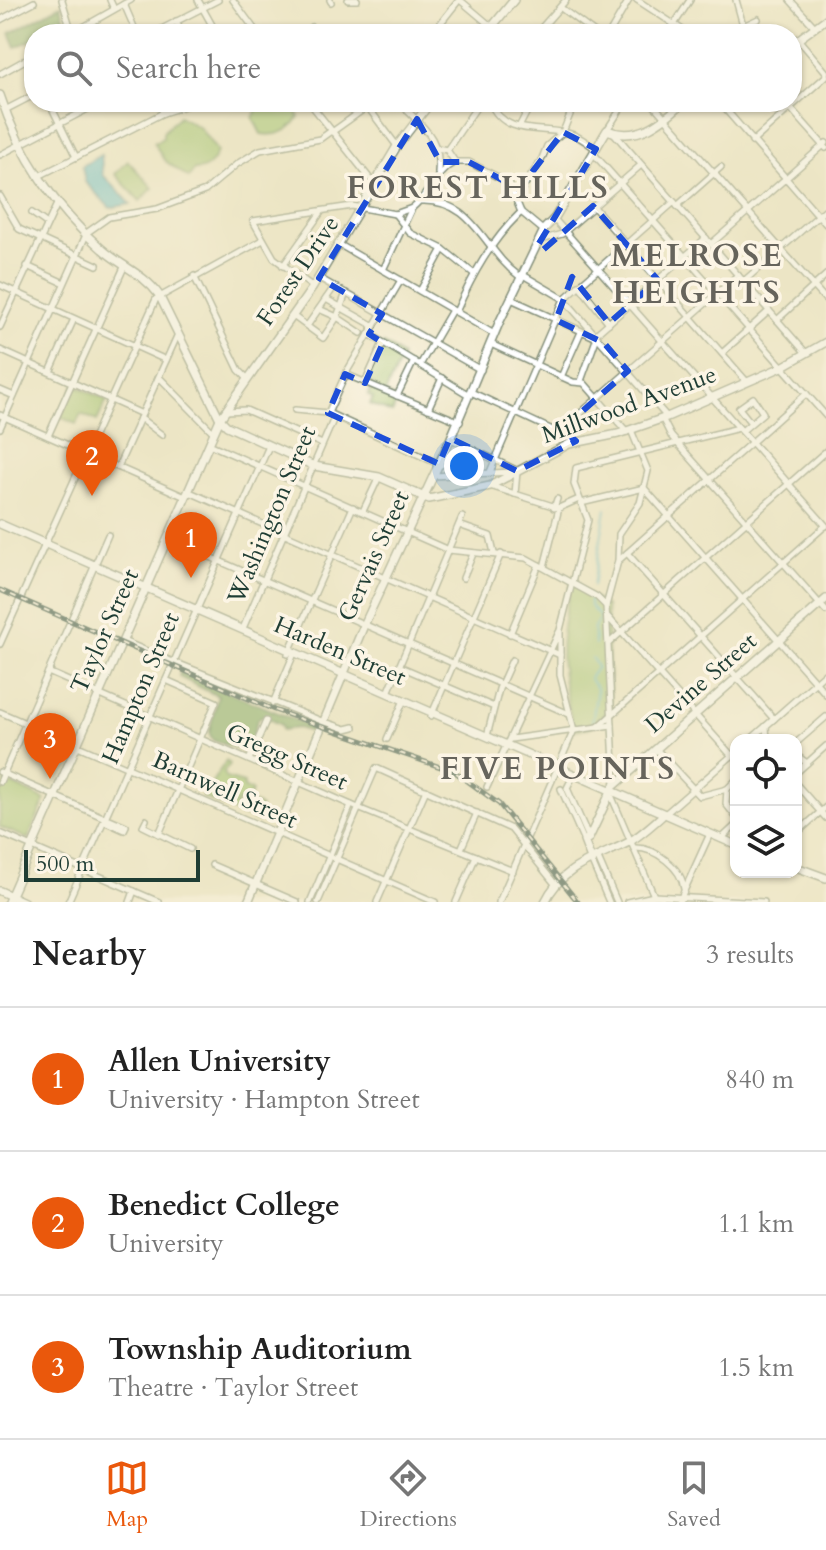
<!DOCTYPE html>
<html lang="en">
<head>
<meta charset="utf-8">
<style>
  :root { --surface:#fff; --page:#f6f6f6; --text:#222; --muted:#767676; --line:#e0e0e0; --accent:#ea580c }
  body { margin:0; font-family:Cardo,serif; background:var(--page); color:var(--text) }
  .controls { position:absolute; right:24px; bottom:24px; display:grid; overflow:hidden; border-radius:16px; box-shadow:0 2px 6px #0004 }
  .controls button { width:72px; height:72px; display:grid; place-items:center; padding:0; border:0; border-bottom:2px solid var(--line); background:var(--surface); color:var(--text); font:40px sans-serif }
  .scale { position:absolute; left:24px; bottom:20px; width:176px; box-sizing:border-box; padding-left:8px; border:4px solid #1f3d34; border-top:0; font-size:22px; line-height:28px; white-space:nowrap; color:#1f3d34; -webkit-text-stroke:6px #fcf5e5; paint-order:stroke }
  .you { position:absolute; left:464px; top:466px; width:28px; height:28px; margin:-20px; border:6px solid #fff; border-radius:50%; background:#1a73e8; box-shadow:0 0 0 12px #1a73e833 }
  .badge { display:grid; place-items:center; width:52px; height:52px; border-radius:50%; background:var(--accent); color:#fff; font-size:26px; font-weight:700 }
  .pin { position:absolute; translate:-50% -66px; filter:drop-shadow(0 2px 4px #0008) }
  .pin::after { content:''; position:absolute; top:42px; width:28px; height:24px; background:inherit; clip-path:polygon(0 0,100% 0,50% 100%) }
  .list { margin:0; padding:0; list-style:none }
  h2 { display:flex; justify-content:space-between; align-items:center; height:104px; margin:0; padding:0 32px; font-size:34px }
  h2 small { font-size:26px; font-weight:400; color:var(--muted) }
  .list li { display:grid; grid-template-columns:52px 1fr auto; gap:24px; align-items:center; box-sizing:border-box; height:144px; padding:0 32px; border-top:2px solid var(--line) }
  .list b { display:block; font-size:30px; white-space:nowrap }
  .list p { margin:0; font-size:26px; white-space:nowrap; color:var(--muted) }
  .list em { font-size:26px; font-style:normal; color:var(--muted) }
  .icon { flex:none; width:44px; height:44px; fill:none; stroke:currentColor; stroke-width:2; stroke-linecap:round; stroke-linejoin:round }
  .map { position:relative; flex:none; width:826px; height:902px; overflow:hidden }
  .search { position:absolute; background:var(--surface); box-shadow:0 2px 6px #0004; left:24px; right:24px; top:24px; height:88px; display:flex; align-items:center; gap:20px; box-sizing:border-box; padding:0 28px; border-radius:32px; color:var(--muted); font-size:30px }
  .sheet { height:536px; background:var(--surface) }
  nav { display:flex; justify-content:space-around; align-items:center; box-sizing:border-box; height:112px; border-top:2px solid var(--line); background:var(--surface); font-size:22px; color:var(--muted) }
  nav a { display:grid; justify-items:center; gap:4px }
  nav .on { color:var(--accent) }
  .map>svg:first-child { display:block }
  .green { fill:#9bc16c; stroke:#5d7f50; stroke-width:2 }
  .forest { fill:#7ca760; stroke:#4e724a; stroke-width:2 }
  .water { fill:#47b1c6; stroke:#33777d; stroke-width:2 }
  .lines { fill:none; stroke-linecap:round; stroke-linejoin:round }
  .stream { stroke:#47b1c6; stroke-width:2 }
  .minor-casing { stroke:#86917c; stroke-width:8 }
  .major-casing { stroke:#86917c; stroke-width:10 }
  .minor { stroke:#fff; stroke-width:5 }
  .major { stroke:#fff; stroke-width:7 }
  .rail-casing { stroke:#1f3d34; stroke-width:5 }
  .rail { stroke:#fcf5e5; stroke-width:2; stroke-dasharray:6; stroke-linecap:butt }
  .marked { fill:none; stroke:#1d4ed8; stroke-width:6; stroke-dasharray:16 10; stroke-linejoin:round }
  .labels { text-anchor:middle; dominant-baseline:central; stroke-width:7; stroke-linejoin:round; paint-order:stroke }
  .street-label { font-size:24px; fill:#1f3d34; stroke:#fcf5e5 }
  .district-label { font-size:32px; font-weight:bold; letter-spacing:2px; fill:#66645c; stroke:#fcf5e5 }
</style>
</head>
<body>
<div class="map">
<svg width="826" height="902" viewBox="0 0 826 902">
  <rect width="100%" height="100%" fill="#fcf5e5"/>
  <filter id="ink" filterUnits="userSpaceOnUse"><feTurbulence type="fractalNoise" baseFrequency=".0125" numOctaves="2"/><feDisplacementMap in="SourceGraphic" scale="16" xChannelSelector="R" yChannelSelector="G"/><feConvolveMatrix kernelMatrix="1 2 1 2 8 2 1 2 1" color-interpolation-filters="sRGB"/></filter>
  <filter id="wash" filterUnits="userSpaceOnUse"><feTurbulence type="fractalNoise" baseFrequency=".006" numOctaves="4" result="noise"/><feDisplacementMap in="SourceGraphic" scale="32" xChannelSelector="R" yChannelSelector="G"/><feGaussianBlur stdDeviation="1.8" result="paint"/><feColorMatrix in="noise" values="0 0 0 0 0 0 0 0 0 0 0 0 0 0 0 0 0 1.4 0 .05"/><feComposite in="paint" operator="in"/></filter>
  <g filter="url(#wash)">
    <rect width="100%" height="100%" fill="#ece5c5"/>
    <g class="green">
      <path d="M252,102H295L299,117C291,131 277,137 261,134L253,118L256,112Z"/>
      <path d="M179,116L200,128L217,151C214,161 207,171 194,170L189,178L164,160L154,143L163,138V132Z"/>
      <path d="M128,161L153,188L140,201L115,174Z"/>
      <path d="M384,344L402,356L385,393L398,399L392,413L370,404L373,398L368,395L373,384L366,381Z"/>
      <path d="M74,385L107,400L97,421L81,414L76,424L60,417Z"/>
      <path d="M571,583L606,606L611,709L590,728L574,730C558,667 557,646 571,583Z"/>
      <path d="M226,761L230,764L224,772L226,778L244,783V788L252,791L248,800L261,807L258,822L249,818L254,807L240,800L235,805L248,813L246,817L202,797Z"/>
      <path d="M6,781L45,800L28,839L0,827V795Z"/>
    </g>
    <g class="forest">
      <path d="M61,5L66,25L45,34H34V39L16,47L10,33Z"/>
      <path d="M180,672L317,729L314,733L298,728L282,730L281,725L263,716L257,720L251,745L246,752L212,740L209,733L218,696L179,677Z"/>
    </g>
    <path class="water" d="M101,155L103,175L131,204L110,208L85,182L82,166Z"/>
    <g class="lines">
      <g class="stream">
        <path d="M593,586L606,509"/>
        <path d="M590,600V606L600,617L594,628L595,645"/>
        <path d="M592,658L597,667L589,678L597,689L592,724"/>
      </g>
    </g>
  </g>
  <g filter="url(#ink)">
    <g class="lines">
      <g class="minor-casing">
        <g id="minor">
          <path d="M62,0L72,33"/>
          <path d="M110,0L114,9"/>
          <path d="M198,0L217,34"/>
          <path d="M233,0L258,34"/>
          <path d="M330,0L331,2"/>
          <path d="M348,0H357"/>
          <path d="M460,0L492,27"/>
          <path d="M637,0L689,34"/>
          <path d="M736,0L743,25"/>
          <path d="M790,0L815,27"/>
          <path d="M124,4L137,34"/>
          <path d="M561,8L596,34"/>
          <path d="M0,20L34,2"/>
          <path d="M176,21L182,34"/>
          <path d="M71,34L131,0"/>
          <path d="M152,34L218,0"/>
          <path d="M300,34L311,27"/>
          <path d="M432,34L459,0"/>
          <path d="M536,34L566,0"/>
          <path d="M609,34L629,0"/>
          <path d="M668,34L690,0"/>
          <path d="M726,34L758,19"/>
          <path d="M799,40L826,72"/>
          <path d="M27,59L34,72"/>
          <path d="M0,74L34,55"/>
          <path d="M49,102L76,157"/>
          <path d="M159,102L163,113"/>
          <path d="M309,102L375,185"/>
          <path d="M364,102L397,146"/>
          <path d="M399,102C421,126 442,137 438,173"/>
          <path d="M490,102C505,139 545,125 574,135C582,138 589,144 596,149"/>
          <path d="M651,102L826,300"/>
          <path d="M719,102L826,224"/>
          <path d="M761,102L763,105"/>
          <path d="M785,102L826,148"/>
          <path d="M5,110L34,95"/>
          <path d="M519,127L532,102"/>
          <path d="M607,130L625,102"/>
          <path d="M332,132L367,107"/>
          <path d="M613,132L806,353"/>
          <path d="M752,142L826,76"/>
          <path d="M437,148L447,150L455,162H469L509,183L521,212"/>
          <path d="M447,150L480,102"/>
          <path d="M593,153L826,416"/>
          <path d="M0,155L101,102"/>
          <path d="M39,176L163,113L197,102"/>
          <path d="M0,196L19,229L97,265"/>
          <path d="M517,196L541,161L547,146L563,132L575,102"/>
          <path d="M421,201C474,199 483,250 519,276"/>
          <path d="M593,206L747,382"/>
          <path d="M677,206L721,167"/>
          <path d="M521,212L544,231"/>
          <path d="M32,213L46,223"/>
          <path d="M395,214L410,233L443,249L473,273"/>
          <path d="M554,219L826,526"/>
          <path d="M85,234L109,217L157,209L205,191L237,164L260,150L320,139L331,131"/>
          <path d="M541,240L562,234L641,165"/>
          <path d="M711,244L826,143"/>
          <path d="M340,245L494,334"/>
          <path d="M27,266L64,283"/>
          <path d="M283,266L322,211"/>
          <path d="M383,270L412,208C430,194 435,172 455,162"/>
          <path d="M523,275L564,299L667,417"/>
          <path d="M194,276L239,370L248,379"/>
          <path d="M319,278L481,370"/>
          <path d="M744,281L826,209"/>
          <path d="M0,285L166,360"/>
          <path d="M579,285L609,323"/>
          <path d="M313,287L274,258L253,221L352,206L395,214L412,208"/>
          <path d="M420,291L443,249"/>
          <path d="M346,293L337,317L361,333"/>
          <path d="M326,299L374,326"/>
          <path d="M511,299L597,338"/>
          <path d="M456,312C473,274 491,241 521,212"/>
          <path d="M293,316L323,338L337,317L319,309"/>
          <path d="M777,320L826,275"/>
          <path d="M307,326L332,290"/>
          <path d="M0,327L57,204"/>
          <path d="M369,334L469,395"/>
          <path d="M596,334L706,238"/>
          <path d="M493,345L573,382L584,383L627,432"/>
          <path d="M0,350L142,414"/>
          <path d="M722,353L769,311"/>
          <path d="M420,365L452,310"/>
          <path d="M50,372L74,319"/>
          <path d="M345,374L460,422"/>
          <path d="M159,377L214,433"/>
          <path d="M561,377L581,332"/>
          <path d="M581,381L597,337"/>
          <path d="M365,383L383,343"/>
          <path d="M0,390L14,396"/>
          <path d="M473,393L576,441"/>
          <path d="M397,396L414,361"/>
          <path d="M428,409L442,378"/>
          <path d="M295,410L328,413L441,465"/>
          <path d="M226,411L246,410L322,444"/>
          <path d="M328,413L346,373L401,280"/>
          <path d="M0,415L183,496L192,493L560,655"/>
          <path d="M140,418L162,435"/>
          <path d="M662,418L671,436L826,611"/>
          <path d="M0,428L86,235"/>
          <path d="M742,431C749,425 756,419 763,413L753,398L739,408L751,423"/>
          <path d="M558,433L738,275"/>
          <path d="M48,436L125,265"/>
          <path d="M453,440L516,470"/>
          <path d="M209,444L448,550L526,558L597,597L606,606"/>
          <path d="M118,467L178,334"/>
          <path d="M490,472L564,299L674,202"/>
          <path d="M433,476L512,472"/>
          <path d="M490,486L559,508L579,499"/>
          <path d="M515,494L517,472"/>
          <path d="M581,503L644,488L826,694"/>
          <path d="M554,508L557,499"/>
          <path d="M363,511L379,477"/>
          <path d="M459,525L490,536L494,553"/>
          <path d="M167,538L569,714"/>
          <path d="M627,553L774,719"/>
          <path d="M618,561L806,394"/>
          <path d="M544,567L559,508"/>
          <path d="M463,578L473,554"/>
          <path d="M607,616L732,756"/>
          <path d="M244,626L334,418"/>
          <path d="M510,634L539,565"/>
          <path d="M123,641L173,662"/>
          <path d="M609,643L826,451"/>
          <path d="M0,644L156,299L263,240"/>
          <path d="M288,654L353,507"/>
          <path d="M174,662L324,722"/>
          <path d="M399,666L494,707"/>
          <path d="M48,672L358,808L513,871"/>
          <path d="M388,693L462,517"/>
          <path d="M273,703L293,656"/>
          <path d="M0,712L435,902"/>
          <path d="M431,716L501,554"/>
          <path d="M328,723L346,729L354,727"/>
          <path d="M766,726L767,740"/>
          <path d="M598,727L825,526"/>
          <path d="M487,736L499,689L512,660"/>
          <path d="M387,739L404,700"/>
          <path d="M511,739L612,725"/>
          <path d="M750,740L826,673"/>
          <path d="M796,743L826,717"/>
          <path d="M656,749L700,796L727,789"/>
          <path d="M796,755L807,763"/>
          <path d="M249,760L266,721"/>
          <path d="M0,772L105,818"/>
          <path d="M796,773L826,746"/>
          <path d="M572,778L567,788L589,838"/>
          <path d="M736,780L727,789L726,804L736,817"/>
          <path d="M0,782L108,535"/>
          <path d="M796,784L826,818"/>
          <path d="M615,785L606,606L618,561L619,534L640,503L648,471L631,430"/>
          <path d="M487,787L559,632"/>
          <path d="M561,789L584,841"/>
          <path d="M611,795L654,896"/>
          <path d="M664,815L736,752"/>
          <path d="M146,820L143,826L190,849"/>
          <path d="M104,821L124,830L126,826L105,817"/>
          <path d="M0,833L159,902"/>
          <path d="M159,834L216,702L166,680"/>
          <path d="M796,834L826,807"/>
          <path d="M721,839L736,825"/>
          <path d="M634,848C655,847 682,868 684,889"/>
          <path d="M461,849L477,813"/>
          <path d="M597,856L617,902"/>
          <path d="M591,860L609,902"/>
          <path d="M212,865L297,902"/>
          <path d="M68,902L269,446"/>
          <path d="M130,902L134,891"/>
          <path d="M310,902L351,805"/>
          <path d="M318,902L376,768L511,829L555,884"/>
          <path d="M377,902L426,790"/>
          <path d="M456,902L476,856"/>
          <path d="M499,902L574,730L560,675V630L588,520L574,484L576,468L739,428"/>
          <path d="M627,902L654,896L764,902"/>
          <path d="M679,902L709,836"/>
        </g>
      </g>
      <g class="major-casing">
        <g id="major">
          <path d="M486,34L514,0"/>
          <path d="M792,44L826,19"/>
          <path d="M0,95C19,154 55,209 102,249C121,266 144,274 159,295L220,419L227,426L314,466L379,477L429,499L490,486L569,444L618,434L667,417L782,367L826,342"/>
          <path d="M553,221L607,130C638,143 663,121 684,102"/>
          <path d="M0,524L736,845"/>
          <path d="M591,859L584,841L589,838L613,787L826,599"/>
          <path d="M796,867L826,878"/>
          <path d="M0,891L24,902"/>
          <path d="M8,902L220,419L313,287L397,146L431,102"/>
          <path d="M248,902L365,623L450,440L499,323L545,228L554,219"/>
          <path d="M545,902C562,866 596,859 629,842C641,835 653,824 663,815"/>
        </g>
      </g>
      <use href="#minor" class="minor"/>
      <use href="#major" class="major"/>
      <g class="rail-casing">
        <path id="rail" d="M0,590L274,710L455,772L499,804L578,902"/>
      </g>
      <use href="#rail" class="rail"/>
    </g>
  </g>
  <path d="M0 0H826V902H0ZM417,119L440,162H469L519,189L563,132L596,149L538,245L543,250L593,206L658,280L609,323L572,277L556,320L604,343L628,371L562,429L576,441L517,471L450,438L439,464L328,413L345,374L365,383L383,343L369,334L382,314L319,278Z" fill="#ece5c5" fill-opacity=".55" fill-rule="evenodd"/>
  <path class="marked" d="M417,119L440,162H469L519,189L563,132L596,149L538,245L543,250L593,206L658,280L609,323L572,277L556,320L604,343L628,371L562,429L576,441L517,471L450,438L439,464L328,413L345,374L365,383L383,343L369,334L382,314L319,278Z"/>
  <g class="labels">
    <g class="street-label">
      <text transform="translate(298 271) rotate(-56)">Forest Drive</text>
      <text transform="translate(629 405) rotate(-20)">Millwood Avenue</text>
      <text transform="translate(272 515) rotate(-67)">Washington Street</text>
      <text transform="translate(374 556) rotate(-66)">Gervais Street</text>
      <text transform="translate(105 631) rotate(-66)">Taylor Street</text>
      <text transform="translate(340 651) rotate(23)">Harden Street</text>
      <text transform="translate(701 683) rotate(-41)">Devine Street</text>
      <text transform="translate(141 688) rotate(-67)">Hampton Street</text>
      <text transform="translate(287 757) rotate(24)">Gregg Street</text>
      <text transform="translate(225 790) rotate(24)">Barnwell Street</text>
    </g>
    <g class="district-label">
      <text x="478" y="188">FOREST HILLS</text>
      <text x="697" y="256">MELROSE<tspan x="697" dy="37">HEIGHTS</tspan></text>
      <text x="558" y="769">FIVE POINTS</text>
    </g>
  </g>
</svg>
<div class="controls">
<button><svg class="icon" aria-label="locate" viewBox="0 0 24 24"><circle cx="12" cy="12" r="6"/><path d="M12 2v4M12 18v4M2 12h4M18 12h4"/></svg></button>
<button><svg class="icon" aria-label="layers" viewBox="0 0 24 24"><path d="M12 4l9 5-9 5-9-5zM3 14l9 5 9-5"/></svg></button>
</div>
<div class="scale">500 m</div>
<div class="you"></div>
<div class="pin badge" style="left:191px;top:578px">1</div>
<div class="pin badge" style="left:92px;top:496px">2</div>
<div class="pin badge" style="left:50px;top:779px">3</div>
<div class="search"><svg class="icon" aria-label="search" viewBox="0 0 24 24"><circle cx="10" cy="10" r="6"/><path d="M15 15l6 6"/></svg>Search here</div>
</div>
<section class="sheet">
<h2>Nearby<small>3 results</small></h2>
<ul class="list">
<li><span class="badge">1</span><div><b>Allen University</b><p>University · Hampton Street</p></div><em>840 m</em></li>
<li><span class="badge">2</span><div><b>Benedict College</b><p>University</p></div><em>1.1 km</em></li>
<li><span class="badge">3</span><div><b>Township Auditorium</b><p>Theatre · Taylor Street</p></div><em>1.5 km</em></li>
</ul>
</section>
<nav>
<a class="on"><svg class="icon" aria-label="map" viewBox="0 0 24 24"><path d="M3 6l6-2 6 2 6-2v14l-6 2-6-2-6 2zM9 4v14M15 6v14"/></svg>Map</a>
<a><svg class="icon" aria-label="directions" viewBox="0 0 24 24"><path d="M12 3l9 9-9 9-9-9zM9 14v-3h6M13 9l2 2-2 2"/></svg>Directions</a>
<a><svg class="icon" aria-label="saved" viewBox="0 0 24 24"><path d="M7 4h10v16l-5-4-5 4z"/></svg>Saved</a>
</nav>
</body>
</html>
